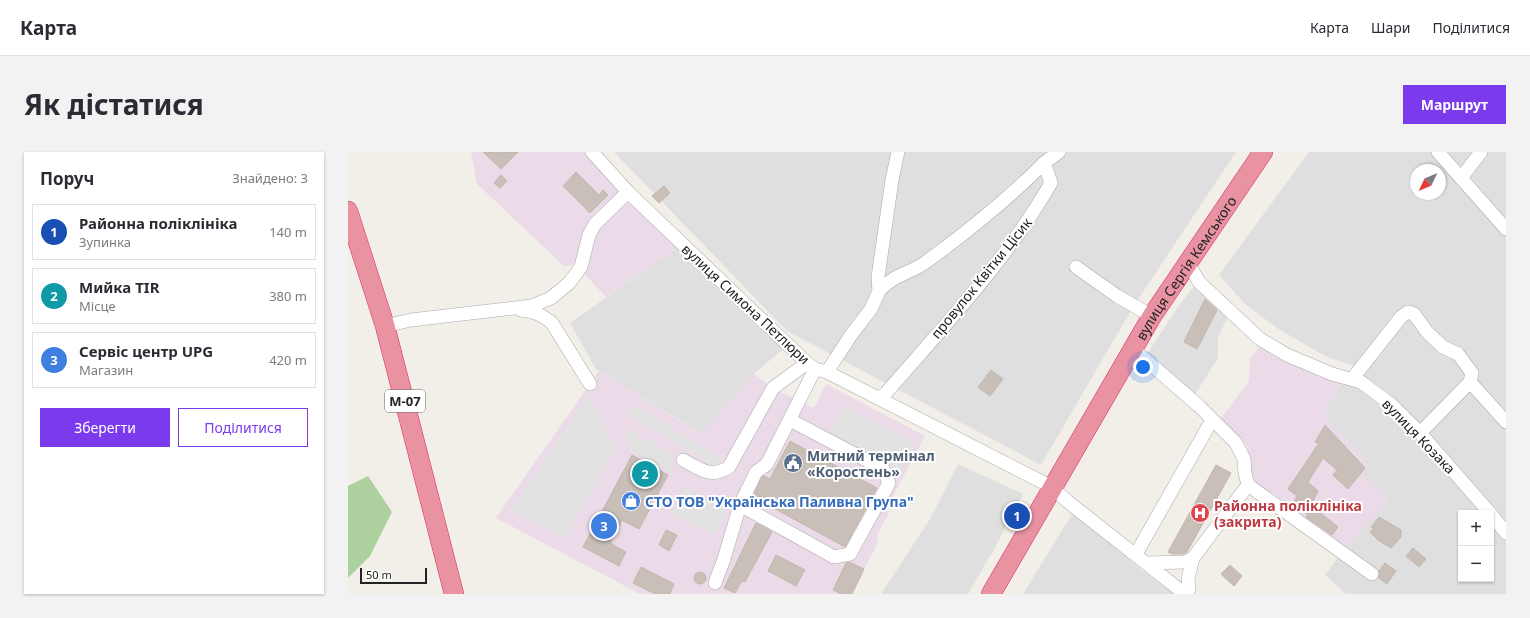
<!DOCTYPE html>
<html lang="uk">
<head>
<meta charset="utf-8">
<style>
  :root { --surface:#fff; --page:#f2f2f3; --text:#2b2b33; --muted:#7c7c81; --line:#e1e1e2; --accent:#7c3aed }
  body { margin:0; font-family:"Noto Sans",sans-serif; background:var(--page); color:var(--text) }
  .controls { position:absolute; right:12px; bottom:12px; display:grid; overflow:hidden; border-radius:0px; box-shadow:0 1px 3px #0004 }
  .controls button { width:36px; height:36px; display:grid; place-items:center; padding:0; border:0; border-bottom:1px solid var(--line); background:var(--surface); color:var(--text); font:20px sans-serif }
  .compass { position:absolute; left:1062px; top:12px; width:36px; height:36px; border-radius:50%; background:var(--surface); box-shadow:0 1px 3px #0004; rotate:226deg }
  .scale { position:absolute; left:12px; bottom:10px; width:67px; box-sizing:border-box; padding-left:4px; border:2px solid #222; border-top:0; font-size:11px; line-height:14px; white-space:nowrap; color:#222; -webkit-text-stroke:3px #fff; paint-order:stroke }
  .you { position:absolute; left:795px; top:215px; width:14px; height:14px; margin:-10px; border:3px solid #fff; border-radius:50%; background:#1a73e8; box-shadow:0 0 0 6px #1a73e833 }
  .badge { display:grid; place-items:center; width:26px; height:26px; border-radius:50%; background:var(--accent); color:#fff; font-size:13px; font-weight:700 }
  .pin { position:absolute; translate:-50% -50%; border:2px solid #fff; box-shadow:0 1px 4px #0006 }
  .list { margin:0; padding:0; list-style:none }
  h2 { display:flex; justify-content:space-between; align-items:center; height:52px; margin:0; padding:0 16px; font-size:17px }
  h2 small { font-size:13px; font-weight:400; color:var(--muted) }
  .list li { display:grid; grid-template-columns:26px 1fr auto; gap:12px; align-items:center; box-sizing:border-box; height:56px; margin:0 8px 8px; padding:0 8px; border:1px solid var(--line); border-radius:0px }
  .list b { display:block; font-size:15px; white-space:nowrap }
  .list p { margin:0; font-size:13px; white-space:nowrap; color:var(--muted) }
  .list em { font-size:13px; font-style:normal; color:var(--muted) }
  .actions { display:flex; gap:8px; padding:12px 16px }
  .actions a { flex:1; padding:9px 0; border:1px solid var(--accent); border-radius:0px; text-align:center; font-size:14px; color:var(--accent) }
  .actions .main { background:var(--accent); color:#fff }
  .map { position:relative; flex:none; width:1158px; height:442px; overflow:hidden; border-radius:0px }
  header { display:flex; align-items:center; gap:24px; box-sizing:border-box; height:56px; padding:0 20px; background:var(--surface); border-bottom:1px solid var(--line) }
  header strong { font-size:19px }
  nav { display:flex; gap:22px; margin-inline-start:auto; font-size:14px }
  .intro { display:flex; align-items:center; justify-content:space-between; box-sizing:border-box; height:96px; padding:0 24px }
  h1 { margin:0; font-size:28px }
  .button { padding:10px 18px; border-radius:0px; background:var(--accent); color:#fff; font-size:14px; font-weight:700 }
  main { display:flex; gap:24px; padding:0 24px }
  aside { flex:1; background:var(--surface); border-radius:0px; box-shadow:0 1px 3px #0004 }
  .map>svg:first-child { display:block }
  .residential { fill:#e0dfdf; fill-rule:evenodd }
  .industrial { fill:#ebdbe8 }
  .forest { fill:#add19e }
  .parking { fill:#e2e2e2 }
  .building { fill:#c7bfb8; stroke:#c4b6ab }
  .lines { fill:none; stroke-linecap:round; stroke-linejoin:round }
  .minor-casing { stroke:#a9a9a9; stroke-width:14 }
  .highway-casing { stroke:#dc2a67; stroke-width:20 }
  .minor { stroke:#fff; stroke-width:13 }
  .highway { stroke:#e892a2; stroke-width:19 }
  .labels { text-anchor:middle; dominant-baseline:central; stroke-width:4; stroke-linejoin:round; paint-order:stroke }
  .shield { fill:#fff; stroke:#646464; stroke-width:1 }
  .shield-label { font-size:13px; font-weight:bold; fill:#222 }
  .street-label { font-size:14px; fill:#222; stroke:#fff }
  .service-label { font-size:14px; font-weight:bold; fill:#4e5e75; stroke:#fff; text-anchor:start }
  .shop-label { font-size:14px; font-weight:bold; fill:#366cbe; stroke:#fff; text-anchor:start }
  .health-label { font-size:14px; font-weight:bold; fill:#be3a42; stroke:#fff; text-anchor:start }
</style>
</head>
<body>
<header>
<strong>Карта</strong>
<nav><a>Карта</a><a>Шари</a><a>Поділитися</a></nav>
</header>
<div class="intro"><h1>Як дістатися</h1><a class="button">Маршрут</a></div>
<main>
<aside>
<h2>Поруч<small>Знайдено: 3</small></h2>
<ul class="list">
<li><span class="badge" style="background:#1a4fb4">1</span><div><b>Районна поліклініка</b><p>Зупинка</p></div><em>140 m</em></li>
<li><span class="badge" style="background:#0f9aa8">2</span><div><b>Мийка TIR</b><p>Місце</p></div><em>380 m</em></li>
<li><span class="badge" style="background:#3f7fe0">3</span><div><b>Сервіс центр UPG</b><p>Магазин</p></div><em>420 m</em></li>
</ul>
<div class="actions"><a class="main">Зберегти</a><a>Поділитися</a></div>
</aside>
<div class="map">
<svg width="1158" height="442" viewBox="0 0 1158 442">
  <rect width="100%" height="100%" fill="#f2efe9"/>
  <g class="residential">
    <path d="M266,0H888L785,155L693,313L439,179Z"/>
    <path d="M961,0H1158V442H998L977,423L999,393L1015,322L1016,306L979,268L977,256L1006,214L977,204L929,176L897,152L871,123ZM1068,18H1092V42H1068ZM1113,361H1143V427H1113Z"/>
    <path d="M334,92L435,197L406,222L354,282L248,217L222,171Z"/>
    <path d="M859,130L867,135L884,154L880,165L870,185V206L846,244L799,202L832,152L847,133Z"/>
    <path d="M610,312L675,342L645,399L620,442H533L582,367Z"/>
    <path d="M726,359L793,418L827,442H675Z"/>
  </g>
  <g class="industrial">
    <path d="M123,0H243L334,92L258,145L227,112L216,114L129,32Z"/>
    <path d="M920,184L967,210L1000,223L977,256L979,267L1016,306L1020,314L1015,322L1041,347L995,399L906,330L901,323L902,309L899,293L872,268L901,229L902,207Z"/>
    <path d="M251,219L353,282L406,222L425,236L466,256L478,232L577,284L539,355L541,361L529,383L530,391L516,417L493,442H292L148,366Z"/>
  </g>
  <path class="forest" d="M20,324L44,360L22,404L0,426V334Z"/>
  <g class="parking">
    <path d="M241,243L267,297L217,387L163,358Z"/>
    <path d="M284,252L377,309L368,315L278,261Z"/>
    <path d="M495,254L567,292L553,319L482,280Z"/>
    <path d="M277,275L323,301L325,322L281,298Z"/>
    <path d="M338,336L379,358L366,383L323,362Z"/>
  </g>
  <g class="building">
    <path d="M135,0H170L153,17Z"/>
    <path d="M228,20L251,43L255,38L260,43L242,61L215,34Z"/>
    <path d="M153,23L159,29L152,36L146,31Z"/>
    <path d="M316,34L322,41L311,51L304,44Z"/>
    <path d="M857,147L869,158L849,197L836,190Z"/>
    <path d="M643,218L655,227L642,244L630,235Z"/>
    <path d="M977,273L1017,316L1000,337L985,323L989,318L975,306L960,330L970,339L963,353L990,375L984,383L958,365L960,363L945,351L949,344L940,337L971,291L967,290Z"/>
    <path d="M442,289L529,336L497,395L405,345L414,325L416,324L422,327Z"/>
    <path d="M284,303L320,323L291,377L274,368L262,391L278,400L271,414L235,395Z"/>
    <path d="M868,313L883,321L839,400L835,402H824L820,400Z"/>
    <path d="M1031,365L1053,378V385L1043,396L1030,388L1022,380L1026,376L1023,375Z"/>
    <path d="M408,371L424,380L397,430L394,429L387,441L376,436Z"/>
    <path d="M318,378L329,383L321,399L311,393Z"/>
    <path d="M1065,396L1078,407L1071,415L1058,404Z"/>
    <path d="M428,403L457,418L448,434L420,419Z"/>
    <path d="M501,410L516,417L504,442H493L485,438L498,411Z"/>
    <path d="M1037,411L1048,419L1039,432L1031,426V419Z"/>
    <path d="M882,413L894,424L886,434L873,422Z"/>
    <path d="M293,415L326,432L322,442H307L285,431Z"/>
    <circle cx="352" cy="426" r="6"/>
  </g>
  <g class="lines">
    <g class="minor-casing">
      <g id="minor">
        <path d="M244,0L280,40L459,211L467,217L479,220L704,335L719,349L837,442"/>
        <path d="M1090,0L1158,77"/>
        <path d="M1113,26L1133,0"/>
        <path d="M839,109L851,130L912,187L939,203L984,222L1013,230L1044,253L1072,281L1142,361"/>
        <path d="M728,115L769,144L804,164"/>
        <path d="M531,139C546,122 561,122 578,110C619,80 660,47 696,11"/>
        <path d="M173,158C186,159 194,163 204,171L242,232"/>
        <path d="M37,174L63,168L184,154L203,146L221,131L233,115L241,83L247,72L280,40"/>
        <path d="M785,197L851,254L888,291L896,307L897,321L900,333L1024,422"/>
        <path d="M479,220L503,183L523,157L531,139L530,125L544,28L550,0"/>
        <path d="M1004,227L1053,165L1060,160L1066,162L1079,180L1095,195L1110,202L1124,221L1122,230L1158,270"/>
        <path d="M531,246L537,242C595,175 658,109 703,31L696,11L711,0"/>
        <path d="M1072,281L1122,230"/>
        <path d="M335,308C352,317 363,327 381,315L425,236L459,211"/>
        <path d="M392,353L486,405L502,402L541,331L535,317L442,268"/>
        <path d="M1143,362L1158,381"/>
        <path d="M788,402L864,268"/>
        <path d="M798,411L837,410L845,406L900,333"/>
        <path d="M367,431L376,407L392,353L408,320L419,312L467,217"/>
        <path d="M838,442L841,437L840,427L845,406"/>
      </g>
    </g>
    <g class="highway-casing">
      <g id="highway">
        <path d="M0,59L37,174L106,442"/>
        <path id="s1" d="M643,442L804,164L915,0"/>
      </g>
    </g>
    <use href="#minor" class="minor"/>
    <use href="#highway" class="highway"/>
  </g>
  <defs>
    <g id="civic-disc" transform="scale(1)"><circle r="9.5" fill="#5c6f8a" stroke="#fff"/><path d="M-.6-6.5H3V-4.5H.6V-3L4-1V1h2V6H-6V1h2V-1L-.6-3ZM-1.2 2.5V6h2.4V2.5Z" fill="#fff"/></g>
    <g id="shop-disc" transform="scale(1)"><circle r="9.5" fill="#3f7fe0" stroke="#fff"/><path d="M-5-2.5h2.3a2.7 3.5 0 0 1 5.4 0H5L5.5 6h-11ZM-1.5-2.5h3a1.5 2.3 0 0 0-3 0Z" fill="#fff"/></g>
    <g id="hospital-disc" transform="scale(1)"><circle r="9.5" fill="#e0444e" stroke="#fff"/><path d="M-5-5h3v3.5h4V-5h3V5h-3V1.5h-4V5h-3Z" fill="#fff"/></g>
  </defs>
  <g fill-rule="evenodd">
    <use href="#civic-disc" x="445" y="311"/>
    <use href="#shop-disc" x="283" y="349"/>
    <use href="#hospital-disc" x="852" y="361"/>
  </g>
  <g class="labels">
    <rect class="shield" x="37" y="238" width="40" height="22" rx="3"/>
    <g class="shield-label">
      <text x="57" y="249">М-07</text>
    </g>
    <g class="street-label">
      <text stroke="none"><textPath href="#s1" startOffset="380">вулиця Сергія Кемського</textPath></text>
      <text transform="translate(633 126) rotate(-51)">провулок Квітки Цісик</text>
      <text transform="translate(398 152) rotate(43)">вулиця Симона Петлюри</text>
      <text transform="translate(1071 284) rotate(46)">вулиця Козака</text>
    </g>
    <g class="service-label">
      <text x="459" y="303">Митний термінал<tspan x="459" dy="16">«Коростень»</tspan></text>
    </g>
    <g class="shop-label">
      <text x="297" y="349">СТО ТОВ "Українська Паливна Група"</text>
    </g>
    <g class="health-label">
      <text x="866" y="353">Районна поліклініка<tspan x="866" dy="16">(закрита)</tspan></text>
    </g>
  </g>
</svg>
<div class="controls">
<button>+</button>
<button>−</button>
</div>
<svg class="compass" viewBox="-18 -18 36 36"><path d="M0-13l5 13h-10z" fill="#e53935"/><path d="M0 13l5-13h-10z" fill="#7c7c81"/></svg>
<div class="scale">50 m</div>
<div class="you"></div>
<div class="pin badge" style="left:669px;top:364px;background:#1a4fb4">1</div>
<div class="pin badge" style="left:297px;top:322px;background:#0f9aa8">2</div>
<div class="pin badge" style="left:256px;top:374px;background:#3f7fe0">3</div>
</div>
</main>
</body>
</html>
